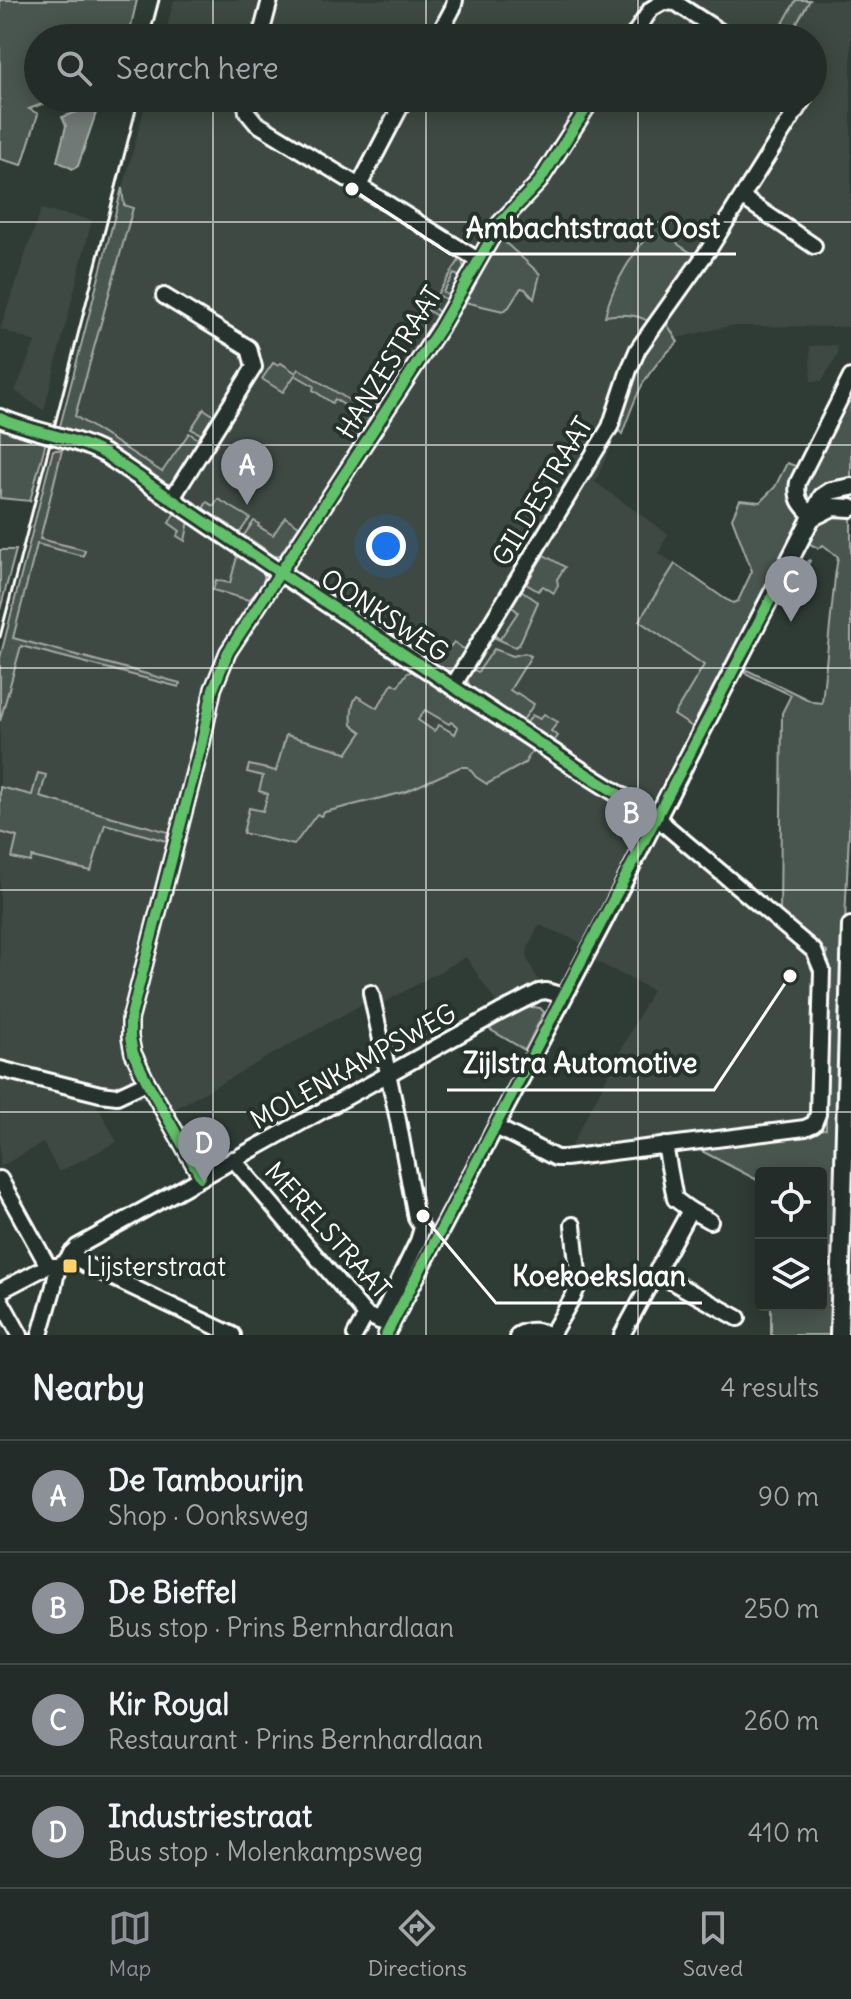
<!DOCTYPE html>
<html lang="en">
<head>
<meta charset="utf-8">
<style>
  :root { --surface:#232c28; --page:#2b3430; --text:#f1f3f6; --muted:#a3a7a8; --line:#404845; --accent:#8c9099 }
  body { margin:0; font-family:Delius,sans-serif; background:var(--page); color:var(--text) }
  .controls { position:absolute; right:24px; bottom:24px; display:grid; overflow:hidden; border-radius:8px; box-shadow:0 4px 20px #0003 }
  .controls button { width:72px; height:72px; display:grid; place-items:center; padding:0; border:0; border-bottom:2px solid var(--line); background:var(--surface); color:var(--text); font:40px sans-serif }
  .you { position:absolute; left:386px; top:546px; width:28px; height:28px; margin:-20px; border:6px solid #fff; border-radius:50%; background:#1a73e8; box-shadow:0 0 0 12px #1a73e833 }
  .badge { display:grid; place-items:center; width:52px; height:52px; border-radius:50%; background:var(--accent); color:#fff; font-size:26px; font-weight:700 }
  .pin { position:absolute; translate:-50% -66px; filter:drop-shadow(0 2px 4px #0008) }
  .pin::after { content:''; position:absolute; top:42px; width:28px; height:24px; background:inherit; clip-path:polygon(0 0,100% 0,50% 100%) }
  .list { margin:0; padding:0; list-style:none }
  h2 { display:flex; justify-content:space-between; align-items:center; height:104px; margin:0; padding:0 32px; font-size:34px }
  h2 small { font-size:26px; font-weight:400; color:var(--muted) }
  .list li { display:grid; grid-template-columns:52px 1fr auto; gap:24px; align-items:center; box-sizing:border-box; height:112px; padding:0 32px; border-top:2px solid var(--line) }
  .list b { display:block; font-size:30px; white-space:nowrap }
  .list p { margin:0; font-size:26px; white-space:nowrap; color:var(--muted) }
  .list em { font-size:26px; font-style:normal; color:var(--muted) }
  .icon { flex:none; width:44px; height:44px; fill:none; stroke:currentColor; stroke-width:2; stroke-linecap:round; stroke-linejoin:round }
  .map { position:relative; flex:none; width:851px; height:1335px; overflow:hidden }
  .search { position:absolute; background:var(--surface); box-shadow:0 4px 20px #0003; left:24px; right:24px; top:24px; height:88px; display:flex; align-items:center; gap:20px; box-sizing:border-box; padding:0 28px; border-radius:44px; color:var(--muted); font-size:30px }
  .sheet { height:552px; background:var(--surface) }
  nav { display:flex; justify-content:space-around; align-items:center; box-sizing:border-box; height:112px; border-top:2px solid var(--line); background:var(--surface); font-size:22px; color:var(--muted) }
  nav a { display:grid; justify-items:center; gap:4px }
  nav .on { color:var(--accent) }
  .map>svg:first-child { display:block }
  .built { fill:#3c4842 }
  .green { fill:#4a544f; stroke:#a4aaa7; stroke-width:2; fill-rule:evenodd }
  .water { fill:#707975; stroke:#a9afac; stroke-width:2 }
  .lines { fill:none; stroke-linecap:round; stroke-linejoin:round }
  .minor-casing { stroke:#fff; stroke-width:20 }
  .major-casing { stroke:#fff; stroke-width:22 }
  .minor { stroke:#26332d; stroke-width:14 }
  .major { stroke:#26332d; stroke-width:16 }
  .rail { stroke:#fff; stroke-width:3 }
  .cycleway-casing { stroke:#26332d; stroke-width:15 }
  .cycleway { stroke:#61c268; stroke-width:10 }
  .grid { fill:none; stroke:#fff; stroke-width:2; stroke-opacity:0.55 }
  .poi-dot { fill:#ffd166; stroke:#26332d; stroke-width:3 }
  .labels { text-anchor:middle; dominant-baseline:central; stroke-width:8; stroke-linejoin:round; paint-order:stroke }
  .street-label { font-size:26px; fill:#fff; stroke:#26332d }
  .poi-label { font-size:26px; fill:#fff; stroke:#26332d; text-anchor:start }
  .leader { fill:none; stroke:#fff; stroke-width:3 }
  .callout-dot { fill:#fff; stroke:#26332d; stroke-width:3 }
  .callout-label { font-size:28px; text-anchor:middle; font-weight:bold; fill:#fff; stroke:#26332d; stroke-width:8; stroke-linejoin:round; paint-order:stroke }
</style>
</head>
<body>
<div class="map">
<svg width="851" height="1335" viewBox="0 0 851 1335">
  <rect width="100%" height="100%" fill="#2f3b35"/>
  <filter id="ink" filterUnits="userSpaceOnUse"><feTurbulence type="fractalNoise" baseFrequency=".0125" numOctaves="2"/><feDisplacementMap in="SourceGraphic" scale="16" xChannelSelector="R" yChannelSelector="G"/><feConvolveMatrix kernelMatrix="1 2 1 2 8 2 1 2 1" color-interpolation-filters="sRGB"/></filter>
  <g filter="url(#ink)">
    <g class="built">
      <path d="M174,0H851V322L848,327L729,326L640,347L611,448L595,482L668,534L659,553L675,564L640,621L704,665L674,715L691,726L651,804L827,952L826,1129L565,1158L652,990L593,960L578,941L539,925L528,948L527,959L539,981L497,1004L466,957L380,1005L368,1001L166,1114L147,1098L97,1105L117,1142L59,1172L43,1143L0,1167V671L58,451L75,416L133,209L124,205L123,188L147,98H813V38H164Z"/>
      <path d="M41,209L92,220L44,411L15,391L35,342L0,329Z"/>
      <path d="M837,345L838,354L822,381H811L810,346Z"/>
    </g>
    <g class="green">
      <path d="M0,0H137L128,38H38V98H58L29,109L38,114L22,165L0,159Z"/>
      <path d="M796,0H810L788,38H775Z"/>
      <path d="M122,188L124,205L133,208L75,416L162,472L189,433L200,440L172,484L160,483L102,444L84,436L59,430Z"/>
      <path d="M656,224L665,227L679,245L696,256L649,322C637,313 619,314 605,316C613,281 635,252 656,224Z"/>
      <path d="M499,237L540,274L534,299L525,289L521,288L509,307L503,311L465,302L473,290L481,266Z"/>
      <path d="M460,259C465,264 464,271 461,277L454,274L443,292L449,296L447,300L440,296L433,307L439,312L437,316L427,310Z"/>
      <path d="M666,322L678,342C644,373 637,392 622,434L616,428L633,372Z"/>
      <path d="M273,363L277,365L281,363L296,373L299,369L365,410L371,401L378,406L357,439L342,429L353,411L335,399L332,403L313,390L314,386L295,375L283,392L262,379Z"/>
      <path d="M851,391V483L812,504L807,502L802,492Z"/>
      <path d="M204,409L216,417L204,436L191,429Z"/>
      <path d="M0,424L47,438L30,501L0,498Z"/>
      <path d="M53,450H62L40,539L85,550L83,556L37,544L13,638L180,683L179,687L21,646L0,721V658Z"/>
      <path d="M787,463L801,468L789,489L791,504C798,509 801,512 801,521L708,698C707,712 705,719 694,728L674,715L704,665L639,621L675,564L725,599L733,603L738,601L752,571L732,518L740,500L760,502L775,487Z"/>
      <path d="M218,499L250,518L238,535L232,531L231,526L208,512L204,513L203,509L207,502L214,506Z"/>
      <path d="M175,512L189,521L185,541L177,536L180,531L169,523Z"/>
      <path d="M851,513V787L844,944L833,1335H771V1305H821V1173H761V1182L696,1148L826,1129L827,952L780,914L782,713L791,695L745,673L747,670L813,702L822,703L835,577L838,557L823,545L818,548L808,543L823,516Z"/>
      <path d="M285,517L299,526L280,555L273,556L266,553V550L253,541L250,543L242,538L254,521L259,524L258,526L273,535Z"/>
      <path d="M0,550H16L0,610Z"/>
      <path d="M238,553L263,568C267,585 260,588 249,600L213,590L216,580L230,583Z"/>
      <path d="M544,555L565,567L557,579L558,585L554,593L543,586L538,591L526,584Z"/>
      <path d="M809,560L810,561L792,593L784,588L794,572Z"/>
      <path d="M521,590L538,602L519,645L515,647L491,636L492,634L500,639L518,612L511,606Z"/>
      <path d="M454,642L466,651L457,665V669C443,674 432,663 420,655L425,648L436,655L444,643L450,647Z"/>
      <path d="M494,649L513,656L525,653L531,656L510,690L516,694L517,693L534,704L521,723L470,687L467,679L471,668L478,672Z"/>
      <path d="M417,670L472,709L478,707L514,731V736L533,749L525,763L487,784L476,777L468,767H460L405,792L325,812L321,816L317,814L294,845L243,833L249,808L263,811L268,794L259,791L263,776L247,772L249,765L276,771L286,735L337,749L347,754L362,732L352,725C351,715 351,704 357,696L377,708L393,683L398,686L407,673ZM425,710L449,724L451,722L458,727L455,734L439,725L434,731L418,720Z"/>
      <path d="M544,714L558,722L551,731L558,736L552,744L525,726L532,715L540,719Z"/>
      <path d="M38,773L46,775L40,797L168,832L166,841L105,824L91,871L32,857L30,862L12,858L17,837L0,832V787L32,795Z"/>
      <path d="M608,793C622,803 643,811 645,829L616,809Z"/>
      <path d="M533,1007L540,1008L544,1012L525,1050L489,1029L521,1010Z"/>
      <path d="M851,1200V1335H847Z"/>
    </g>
    <path class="water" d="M92,107L97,110L78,166L73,169L57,161L66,126L62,117Z"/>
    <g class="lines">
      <g class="minor-casing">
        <g id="minor">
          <path d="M260,38L270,0"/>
          <path d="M437,38L453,8L455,0"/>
          <path d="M632,38L651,9L663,2L676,3L730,38"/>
          <path d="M245,98L247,112L256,123L359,186L405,98"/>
          <path d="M359,186L478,260"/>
          <path d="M743,198L814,246"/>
          <path d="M164,296L249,348L254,367L171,500"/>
          <path d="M813,517C801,505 795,499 798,482L851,377"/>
          <path d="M453,686L610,427L629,370L638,349L709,249L804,98"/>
          <path d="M371,993L398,1120L416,1218L422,1228L418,1241L379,1321"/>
          <path d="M0,1069L100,1094L117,1096L147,1082"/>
          <path d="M665,1145L675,1199L690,1210"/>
          <path d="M233,1159L366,1315L387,1324"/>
          <path d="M201,1177L147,1082L133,1053L130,1037V1020L202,742L213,689L228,652L440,328L500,223L539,182L593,98"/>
          <path d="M0,1179L48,1266"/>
          <path d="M71,1253L86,1265L233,1335"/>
          <path d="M656,1273L738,1318"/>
          <path d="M0,1291L48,1266H58L64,1263L77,1247L500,1012L539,992L546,991L564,996"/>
          <path d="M0,1299L20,1335"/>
          <path d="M40,1335L54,1286L58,1266"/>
          <path d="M355,1335L366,1315"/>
          <path d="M386,1335L604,922L658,816L666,826L814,951L822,970L818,1114L814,1124L805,1128L565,1158H556L496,1127"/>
          <path d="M518,1335C530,1328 539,1331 552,1335"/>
          <path d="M551,1335L573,1297L579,1283L573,1225"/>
          <path d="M622,1335L690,1210L710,1221"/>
        </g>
      </g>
      <g class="major-casing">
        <g id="major">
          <path d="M0,418C34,433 72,436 105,454L279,572L580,770L634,804L658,816L822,497L831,491L851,487"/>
          <path d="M813,517L833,507L851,508"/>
          <path d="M839,1335L851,926"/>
        </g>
      </g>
      <use href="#minor" class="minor"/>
      <use href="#major" class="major"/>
      <g class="rail">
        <path d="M149,38L159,0"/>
        <path d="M0,637L139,98"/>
      </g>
      <g class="cycleway-casing">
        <g id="cycleway">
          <path d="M0,418C34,433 72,436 105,454L279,572L580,770L634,804L658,816"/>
          <path d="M201,1177L147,1082L133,1053L130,1037V1020L202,742L213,689L228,652L440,328L500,223L539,182L593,98"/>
          <path d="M386,1335L781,579"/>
        </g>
      </g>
      <use href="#cycleway" class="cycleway"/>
    </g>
  </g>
  <path class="grid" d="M213,0V38M426,0V38M638,0V38M213,98V1335M426,98V1335M638,98V1335M0,222H851M0,445H851M0,668H851M0,890H851M0,1112H851"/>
  <rect class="poi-dot" x="62" y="1258" width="16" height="16" rx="4"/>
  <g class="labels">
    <g class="street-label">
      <text transform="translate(389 362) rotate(-58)">HANZESTRAAT</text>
      <text transform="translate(542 491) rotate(-59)">GILDESTRAAT</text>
      <text transform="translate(385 615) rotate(33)">OONKSWEG</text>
      <text transform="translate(353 1066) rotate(-29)">MOLENKAMPSWEG</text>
      <text transform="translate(328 1230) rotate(48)">MERELSTRAAT</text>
    </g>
    <g class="poi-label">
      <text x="86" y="1266">Lijsterstraat</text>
    </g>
  </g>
  <path class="leader" d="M352 189L450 254H736M790 976L714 1090H447M423 1216L496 1303H702"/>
  <g class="callout-dot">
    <circle cx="352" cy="189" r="8"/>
    <circle cx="790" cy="976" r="8"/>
    <circle cx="423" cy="1216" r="8"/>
  </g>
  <g class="callout-label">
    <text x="593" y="238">Ambachtstraat Oost</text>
    <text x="580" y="1073">Zijlstra Automotive</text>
    <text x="599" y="1286">Koekoekslaan</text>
  </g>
</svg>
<div class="controls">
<button><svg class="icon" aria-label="locate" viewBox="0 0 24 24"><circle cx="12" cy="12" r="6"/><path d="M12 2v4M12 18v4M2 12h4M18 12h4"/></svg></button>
<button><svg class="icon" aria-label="layers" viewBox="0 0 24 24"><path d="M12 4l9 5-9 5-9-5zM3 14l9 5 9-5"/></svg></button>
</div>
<div class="you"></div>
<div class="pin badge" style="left:247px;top:505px">A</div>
<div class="pin badge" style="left:631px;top:853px">B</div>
<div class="pin badge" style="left:791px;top:622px">C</div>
<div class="pin badge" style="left:204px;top:1183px">D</div>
<div class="search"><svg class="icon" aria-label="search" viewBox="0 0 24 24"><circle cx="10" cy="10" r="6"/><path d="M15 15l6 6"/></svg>Search here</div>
</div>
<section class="sheet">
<h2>Nearby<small>4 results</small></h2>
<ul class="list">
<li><span class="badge">A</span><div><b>De Tambourijn</b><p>Shop · Oonksweg</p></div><em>90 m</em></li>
<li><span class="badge">B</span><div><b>De Bieffel</b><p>Bus stop · Prins Bernhardlaan</p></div><em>250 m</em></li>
<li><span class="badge">C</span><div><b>Kir Royal</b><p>Restaurant · Prins Bernhardlaan</p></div><em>260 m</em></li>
<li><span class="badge">D</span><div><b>Industriestraat</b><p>Bus stop · Molenkampsweg</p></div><em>410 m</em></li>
</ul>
</section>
<nav>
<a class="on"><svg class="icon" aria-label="map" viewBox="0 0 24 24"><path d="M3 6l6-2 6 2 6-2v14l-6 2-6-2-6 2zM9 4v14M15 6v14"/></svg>Map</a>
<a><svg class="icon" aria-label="directions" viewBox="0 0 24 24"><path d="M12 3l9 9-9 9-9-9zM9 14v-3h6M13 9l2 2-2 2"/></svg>Directions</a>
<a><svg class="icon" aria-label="saved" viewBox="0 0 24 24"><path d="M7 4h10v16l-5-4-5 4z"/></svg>Saved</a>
</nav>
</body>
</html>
